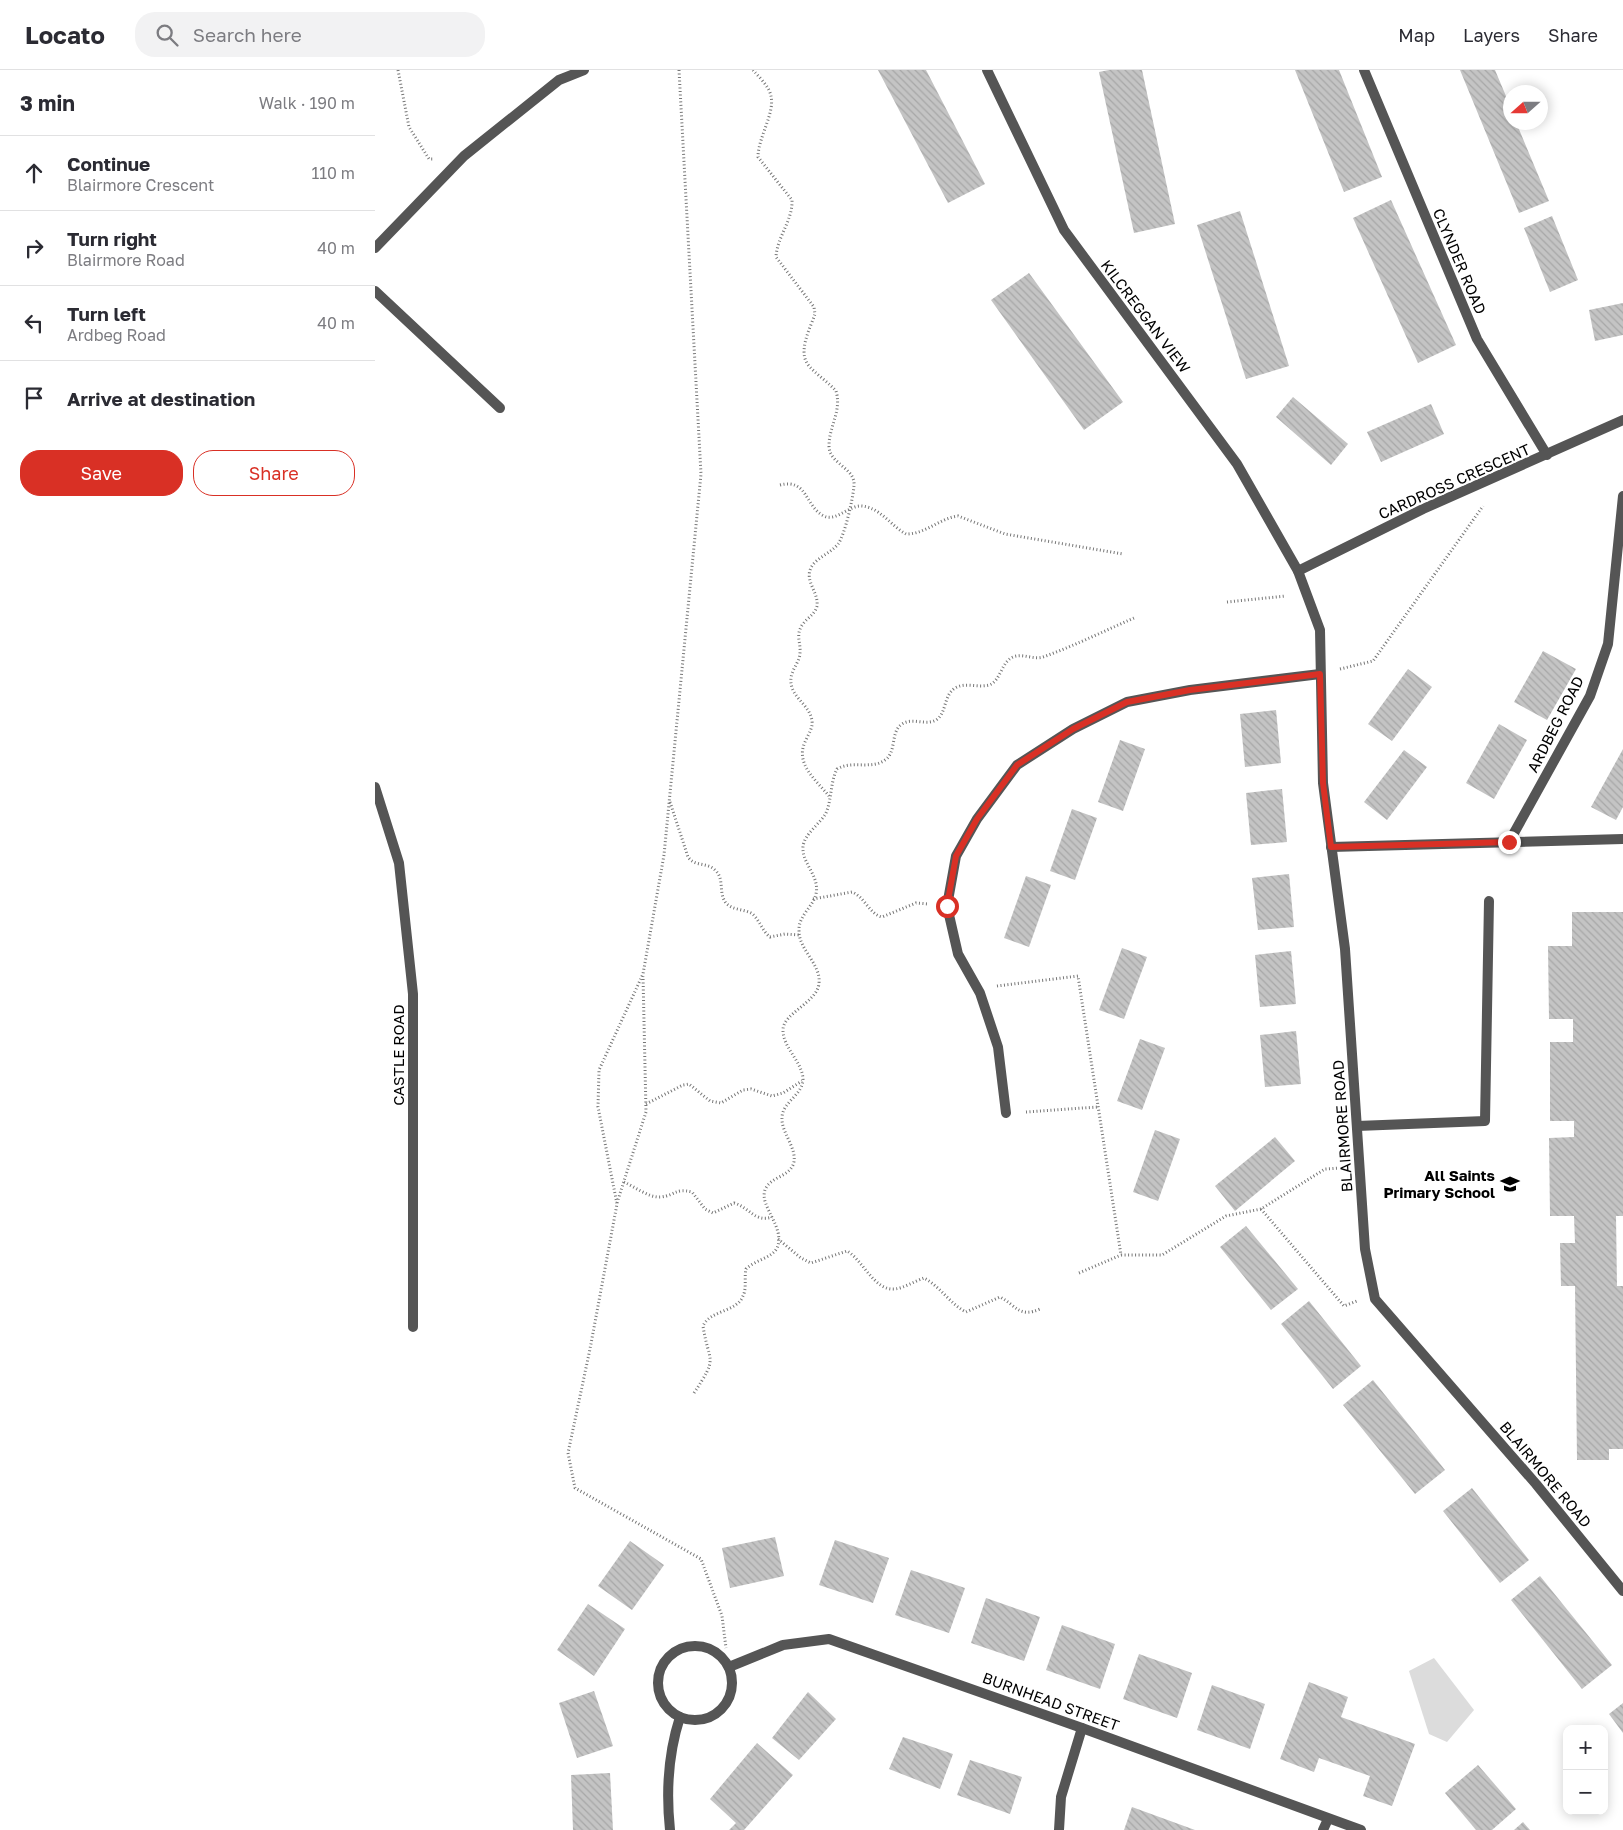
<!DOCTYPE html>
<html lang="en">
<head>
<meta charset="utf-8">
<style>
  :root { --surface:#fff; --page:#f2f2f3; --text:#2b2b33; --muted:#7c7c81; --line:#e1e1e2; --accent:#d93025 }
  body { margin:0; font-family:"Golos Text",sans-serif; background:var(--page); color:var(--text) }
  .controls { position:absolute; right:15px; bottom:15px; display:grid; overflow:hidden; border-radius:10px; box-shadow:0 2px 12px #0003 }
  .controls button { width:45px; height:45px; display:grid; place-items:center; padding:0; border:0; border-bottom:1px solid var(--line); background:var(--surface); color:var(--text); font:25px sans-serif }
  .compass { position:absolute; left:1128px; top:15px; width:45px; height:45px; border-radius:50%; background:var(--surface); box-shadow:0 2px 12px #0003; rotate:249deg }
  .stop { position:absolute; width:15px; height:15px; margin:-11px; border:4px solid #d93025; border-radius:50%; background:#fff }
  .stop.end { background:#d93025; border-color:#fff; box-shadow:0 1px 5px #0008 }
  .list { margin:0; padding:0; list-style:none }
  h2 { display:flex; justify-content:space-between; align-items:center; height:65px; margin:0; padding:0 20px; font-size:21px }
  h2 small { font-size:16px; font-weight:400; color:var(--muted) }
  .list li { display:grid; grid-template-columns:32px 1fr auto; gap:15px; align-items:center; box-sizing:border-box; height:75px; padding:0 20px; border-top:1px solid var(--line) }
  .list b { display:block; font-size:19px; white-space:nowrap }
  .list p { margin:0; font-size:16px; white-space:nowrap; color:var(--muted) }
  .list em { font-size:16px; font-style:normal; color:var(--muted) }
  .actions { display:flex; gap:10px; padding:15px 20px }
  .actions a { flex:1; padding:11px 0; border:1px solid var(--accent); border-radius:20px; text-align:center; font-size:18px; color:var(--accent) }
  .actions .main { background:var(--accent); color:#fff }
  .icon { flex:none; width:28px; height:28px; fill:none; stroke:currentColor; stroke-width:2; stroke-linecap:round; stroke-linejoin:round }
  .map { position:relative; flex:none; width:1248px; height:1760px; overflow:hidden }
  header { display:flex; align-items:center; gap:30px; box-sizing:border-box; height:70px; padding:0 25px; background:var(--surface); border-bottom:1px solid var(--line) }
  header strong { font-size:24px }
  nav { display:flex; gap:28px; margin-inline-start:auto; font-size:18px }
  .search { width:350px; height:45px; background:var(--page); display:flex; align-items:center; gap:12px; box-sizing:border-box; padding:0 18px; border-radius:20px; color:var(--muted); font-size:19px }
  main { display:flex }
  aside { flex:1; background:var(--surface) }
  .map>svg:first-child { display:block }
  .park { fill:#dcdcdc }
  .building { fill:url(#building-back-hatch) }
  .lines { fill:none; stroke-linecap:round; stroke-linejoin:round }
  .path { stroke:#777; stroke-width:3; stroke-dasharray:1 2.5; stroke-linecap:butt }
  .service { stroke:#555; stroke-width:10 }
  .minor { stroke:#555; stroke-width:10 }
  .route { stroke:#d93025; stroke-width:6 }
  .labels { text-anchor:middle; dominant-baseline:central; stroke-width:4; stroke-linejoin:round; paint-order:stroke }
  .street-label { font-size:15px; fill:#000; stroke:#fff }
  .poi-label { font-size:15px; font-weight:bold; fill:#000; stroke:#fff; text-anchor:end }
</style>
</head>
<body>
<header>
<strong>Locato</strong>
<div class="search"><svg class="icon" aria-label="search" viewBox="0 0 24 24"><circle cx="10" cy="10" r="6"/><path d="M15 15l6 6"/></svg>Search here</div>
<nav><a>Map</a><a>Layers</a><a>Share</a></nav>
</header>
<main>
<aside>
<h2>3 min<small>Walk · 190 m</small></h2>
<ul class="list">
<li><svg class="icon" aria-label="ahead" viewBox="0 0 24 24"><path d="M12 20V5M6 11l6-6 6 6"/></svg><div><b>Continue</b><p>Blairmore Crescent</p></div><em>110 m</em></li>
<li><svg class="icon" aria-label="right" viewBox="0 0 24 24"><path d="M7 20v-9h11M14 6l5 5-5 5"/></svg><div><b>Turn right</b><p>Blairmore Road</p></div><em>40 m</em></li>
<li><svg class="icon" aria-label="left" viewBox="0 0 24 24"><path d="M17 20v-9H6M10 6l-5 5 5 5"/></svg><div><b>Turn left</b><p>Ardbeg Road</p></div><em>40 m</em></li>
<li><svg class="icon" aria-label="arrive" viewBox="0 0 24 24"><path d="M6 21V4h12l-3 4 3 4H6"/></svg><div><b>Arrive at destination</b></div></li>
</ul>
<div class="actions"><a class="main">Save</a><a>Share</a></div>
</aside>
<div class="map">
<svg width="1248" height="1760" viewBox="0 0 1248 1760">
  <defs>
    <pattern id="building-back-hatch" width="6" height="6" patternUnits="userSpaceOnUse" patternTransform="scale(1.25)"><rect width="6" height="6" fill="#c4c4c4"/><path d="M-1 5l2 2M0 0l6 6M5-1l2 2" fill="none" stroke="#a7a7a7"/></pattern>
  </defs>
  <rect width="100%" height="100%" fill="#fff"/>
  <path class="park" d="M1059,1588L1099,1640L1072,1672L1054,1664L1034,1601Z"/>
  <g class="building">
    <path d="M503,0H551L610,114L573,133Z"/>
    <path d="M734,0H767L800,154L759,163L724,2Z"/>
    <path d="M920,0H964L1007,107L969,122Z"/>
    <path d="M1085,0H1120L1136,38V52H1141L1174,131L1144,143Z"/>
    <path d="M1016,130L1081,275L1043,293L978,148Z"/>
    <path d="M865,141L914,296L871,309L822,155Z"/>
    <path d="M1177,146L1203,210L1175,222L1149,158Z"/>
    <path d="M654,203L748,332L709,360L616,230Z"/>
    <path d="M1248,233V265L1220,271L1214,240Z"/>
    <path d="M918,327L973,374L956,395L901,347Z"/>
    <path d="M1056,334L1069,364L1006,392L992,362Z"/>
    <path d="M1168,581L1201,599L1172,650L1139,632Z"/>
    <path d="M1033,599L1057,617L1017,671L993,654Z"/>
    <path d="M901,640L906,693L870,697L865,644Z"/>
    <path d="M1124,654L1152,670L1119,729L1091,713Z"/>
    <path d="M745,670L770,679L748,741L723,732Z"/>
    <path d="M1248,679V737L1241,750L1216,737Z"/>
    <path d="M1029,680L1052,697L1012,750L989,732Z"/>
    <path d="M907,719L912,772L876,775L871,723Z"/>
    <path d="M697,739L722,748L700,810L675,801Z"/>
    <path d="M914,804L919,857L883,860L877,808Z"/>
    <path d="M651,806L676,815L654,877L629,868Z"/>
    <path d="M1197,842H1248V1146H1241L1242,1216H1248V1379H1234V1390H1202L1200,1216H1186L1185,1173H1200L1199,1146H1175L1174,1068L1199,1067V1051H1175V972H1198V949H1174L1173,876H1197Z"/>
    <path d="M747,878L772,887L749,949L724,940Z"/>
    <path d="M916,881L921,934L885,937L880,885Z"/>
    <path d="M921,961L926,1014L890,1017L885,965Z"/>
    <path d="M765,969L790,978L767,1040L742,1031Z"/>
    <path d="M780,1060L805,1069L783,1131L758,1122Z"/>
    <path d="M900,1067L920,1091L860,1141L840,1116Z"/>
    <path d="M871,1156L923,1219L896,1240L845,1177Z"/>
    <path d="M934,1231L986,1296L958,1319L906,1254Z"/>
    <path d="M998,1310L1070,1400L1040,1424L968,1335Z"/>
    <path d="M1097,1418L1154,1490L1125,1513L1068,1441Z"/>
    <path d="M400,1467L409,1506L355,1518L347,1478Z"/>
    <path d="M460,1470L514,1488L498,1533L444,1515Z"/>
    <path d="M255,1471L289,1495L257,1540L223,1516Z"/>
    <path d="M536,1500L590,1518L574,1563L520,1545Z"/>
    <path d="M1165,1506L1237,1595L1207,1619L1136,1530Z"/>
    <path d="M611,1528L665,1547L649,1591L596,1573Z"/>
    <path d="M213,1534L250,1559L219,1606L182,1580Z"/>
    <path d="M687,1555L740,1574L725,1619L671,1600Z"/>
    <path d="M764,1584L817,1603L802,1648L748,1629Z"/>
    <path d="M934,1612L973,1627L966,1647L1040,1674L1017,1736L988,1726L995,1706L944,1688L939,1702L905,1689Z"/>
    <path d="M837,1615L890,1634L875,1679L822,1660Z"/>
    <path d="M219,1621L238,1676L202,1688L184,1633Z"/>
    <path d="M433,1622L461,1649L424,1690L397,1668Z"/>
    <path d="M1248,1633V1663L1234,1644Z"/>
    <path d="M528,1667L578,1684L565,1719L514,1699Z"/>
    <path d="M382,1673L418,1705L369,1760H354L361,1753L335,1729Z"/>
    <path d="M595,1690L647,1707L635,1744L582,1725Z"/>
    <path d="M1103,1695L1141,1739L1117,1760H1101L1070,1723Z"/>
    <path d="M235,1703L238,1760H198L196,1705Z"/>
    <path d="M757,1737L820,1760H749Z"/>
    <path d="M1148,1752L1155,1760H1139Z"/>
  </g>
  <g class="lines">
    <g class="path">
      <path d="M23,0L34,57L54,89H58"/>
      <path d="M304,0L326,404L289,785L268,904L224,1000L223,1037L242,1134L215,1279L193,1383L200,1418L326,1489L347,1546L351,1578"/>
      <path d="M378,0C384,7 394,16 396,26C400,43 383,68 383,87L417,130C418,150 402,167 401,187L439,237L440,244C435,259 422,282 434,296C442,305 453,312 461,321C467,341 454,356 454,376C454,394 481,398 479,416C478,428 470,465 463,474C456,483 443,487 437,496C428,510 444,522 442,536C440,545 430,549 426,557C421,566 426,574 425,583C425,591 417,599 416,608C414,627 435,634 437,651C438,658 433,665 430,672C420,694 441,710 454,726"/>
      <path d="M405,415C433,408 430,437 449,446C460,452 474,436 485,436C504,436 516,456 531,464C551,464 565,448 583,446L630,464L748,484"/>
      <path d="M852,532L911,526"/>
      <path d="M965,599L998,591L1108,436"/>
      <path d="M295,732L313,787C320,797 332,792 340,800C350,809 343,823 351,833C357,840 368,839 376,843C384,848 387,861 395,867L410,864L425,865"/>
      <path d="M438,829L477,822C490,827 494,844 507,847L541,833L553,834"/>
      <path d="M622,916L703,906L746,1185H787L851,1146L886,1139L950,1099L964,1098"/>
      <path d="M271,1034L308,1015L314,1014L335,1031L346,1033L368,1020L376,1019L397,1026L408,1023L427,1011"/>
      <path d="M651,1042L723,1037"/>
      <path d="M249,1112C260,1117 274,1128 286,1127C301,1125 300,1118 317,1122L330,1139L338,1143L359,1133C374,1137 380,1153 397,1147"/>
      <path d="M242,1133L271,1042L268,906"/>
      <path d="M886,1139L969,1236L982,1231"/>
      <path d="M403,1169L426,1188L436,1193L472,1181C488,1190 499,1221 520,1219C529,1218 540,1211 549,1208C566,1217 575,1234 591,1242L625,1227C642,1236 644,1248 665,1239"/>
      <path d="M704,1203L746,1185"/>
      <path d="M319,1323C344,1285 334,1295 328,1256C335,1240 362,1242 368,1226C372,1218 369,1207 371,1199C380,1190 397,1188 402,1178C411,1158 384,1136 390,1120C395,1107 413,1107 418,1095C424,1080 406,1063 407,1048C407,1032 428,1025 428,1009C427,991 408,978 408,960C408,943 443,932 444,913C446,894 424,880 424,861C423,846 438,837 441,824C445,806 427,794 428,777C429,764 445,754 451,743C457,729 455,713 462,699C477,690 496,700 510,690C522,682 515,662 527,654C538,647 550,656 561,650C572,643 568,626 580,618C590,612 603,618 614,615C626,611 626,592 638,587C648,583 658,590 668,587C699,576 729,561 759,548"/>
    </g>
    <path class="service" d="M982,1056L1110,1051L1114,831"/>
    <g class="minor">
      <path d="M612,0L689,160L862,394L923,501L945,560L948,713L970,879L990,1179L1000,1229L1161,1414L1248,1521"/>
      <path d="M989,0L1102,269L1172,385"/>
      <path d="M0,178L89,86L184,10L209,0"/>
      <path d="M0,221L125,338"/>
      <path d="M923,501L1048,439L1248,350"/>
      <path d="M0,717L24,793L38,924V1257"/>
      <path d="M1134,772L1215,626L1233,574L1248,426"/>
      <path d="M956,777L1248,769"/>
      <path d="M631,1043L623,977L605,923L583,884L572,836L581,786L602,749L642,695L698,659L752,632L815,620L945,604"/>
      <circle cx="320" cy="1613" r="37"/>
      <path d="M354,1597L408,1575L454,1569L707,1658L986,1760"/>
      <path d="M295,1760C291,1722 293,1684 305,1647"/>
      <path d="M684,1760L686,1727L707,1658"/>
      <path d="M948,1760L953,1749"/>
    </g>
  </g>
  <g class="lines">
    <path class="route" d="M572,836L581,786L602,749L642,695L698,659L752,632L815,620L945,604L948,713L956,777L1134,772"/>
  </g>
  <defs>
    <g id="school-bare" transform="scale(1.5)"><path d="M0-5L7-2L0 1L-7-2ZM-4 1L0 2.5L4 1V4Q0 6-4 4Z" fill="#000" stroke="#fff" stroke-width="2.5" paint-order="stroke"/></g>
  </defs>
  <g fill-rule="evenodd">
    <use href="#school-bare" x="1135" y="1114"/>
  </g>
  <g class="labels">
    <g class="street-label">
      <text transform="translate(1085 191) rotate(67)">CLYNDER ROAD</text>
      <text transform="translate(771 246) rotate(53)">KILCREGGAN VIEW</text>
      <text transform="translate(1079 411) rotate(-24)">CARDROSS CRESCENT</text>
      <text transform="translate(1180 654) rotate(-63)">ARDBEG ROAD</text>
      <text transform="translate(23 985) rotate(-90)">CASTLE ROAD</text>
      <text transform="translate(967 1056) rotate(-94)">BLAIRMORE ROAD</text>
      <text transform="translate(1171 1404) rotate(50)">BLAIRMORE ROAD</text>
      <text transform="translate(676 1631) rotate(20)">BURNHEAD STREET</text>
    </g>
    <g class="poi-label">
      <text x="1120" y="1105">All Saints<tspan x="1120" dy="17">Primary School</tspan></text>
    </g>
  </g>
</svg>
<div class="controls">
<button>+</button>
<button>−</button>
</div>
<svg class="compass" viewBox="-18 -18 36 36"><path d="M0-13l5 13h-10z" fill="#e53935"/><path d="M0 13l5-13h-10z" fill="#7c7c81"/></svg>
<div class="stop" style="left:572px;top:836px"></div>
<div class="stop end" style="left:1134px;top:772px"></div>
</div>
</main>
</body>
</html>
